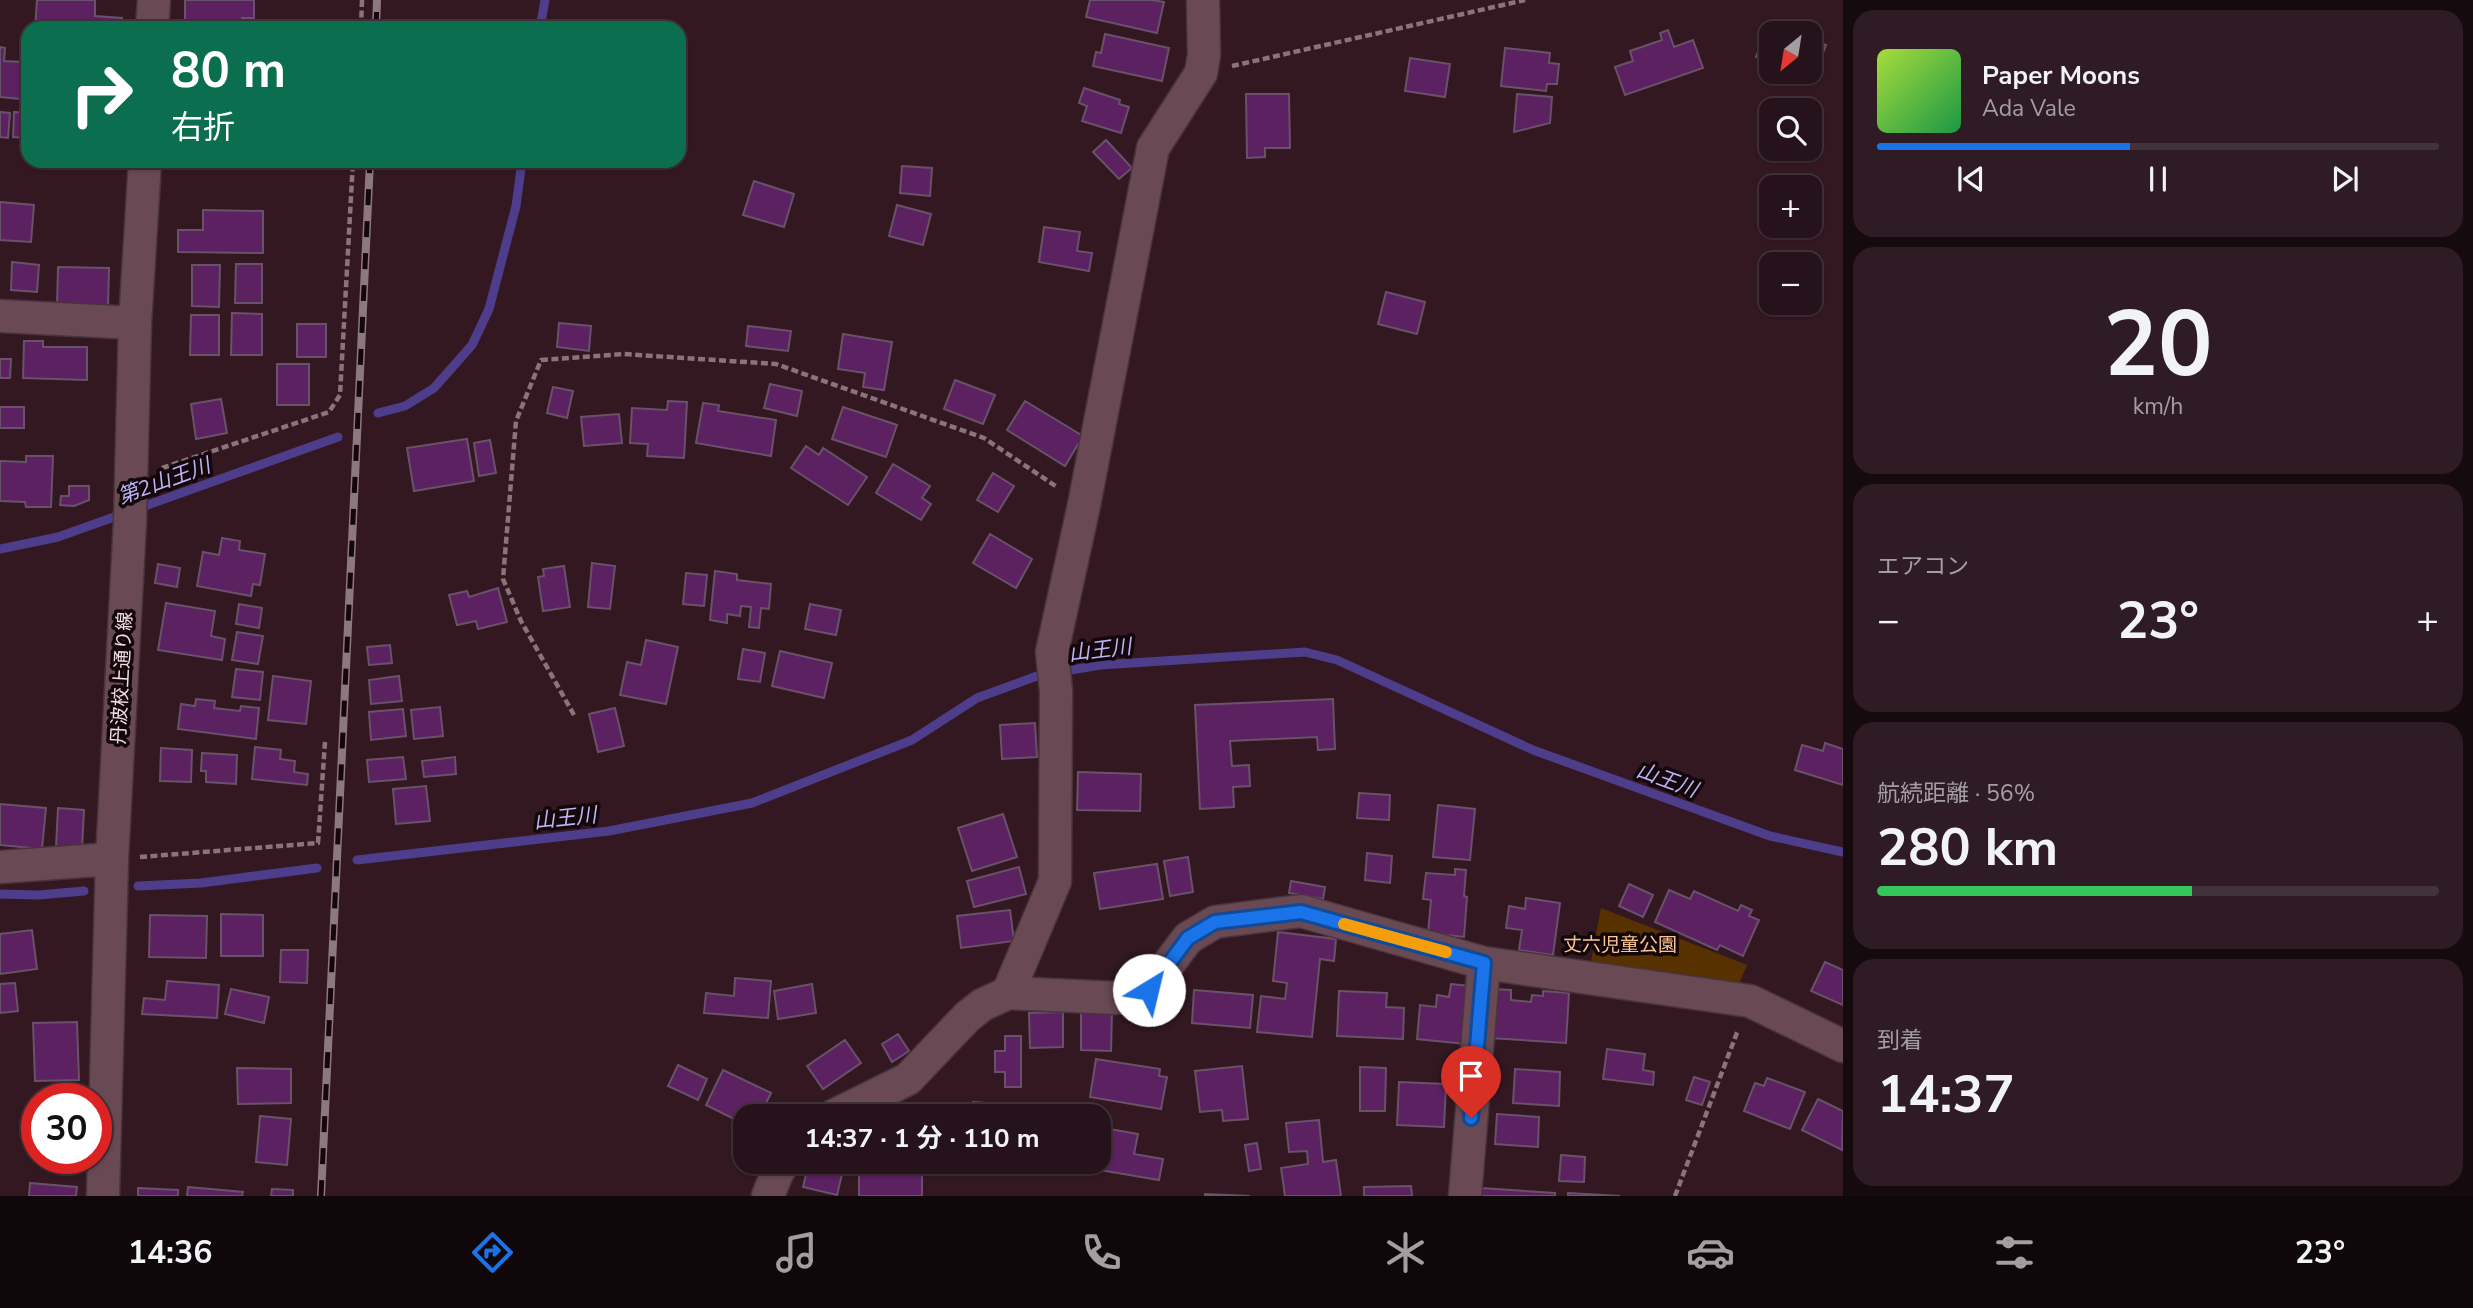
<!DOCTYPE html>
<html lang="ja">
<head>
<meta charset="utf-8">
<style>
  body { margin:0; font-family:"Nunito Sans","Noto Sans JP",sans-serif; background:#2e1b23; color:#f1f3f6; height:100vh; display:flex; flex-direction:column; font-size:26px; white-space:nowrap }
  * { box-sizing:border-box; margin:0 }
  p { font-size:23px; color:#a49ea2 }
  .icon { flex:none; width:38px; height:38px; fill:none; stroke:currentColor; stroke-width:2; stroke-linecap:round; stroke-linejoin:round }
  .map { position:relative; flex:1; overflow:hidden }
  .drawer { display:flex; flex-direction:column; gap:10px; padding:10px; background:#150a0e; width:630px }
  .drawer>* { flex:none }
  .guide { position:absolute; left:21px; top:21px; width:665px; height:147px; border-radius:21px; box-shadow:0 2px 5px #0004,0 0 0 2px #423239; background:#0b6e4f; color:#fff; overflow:hidden }
  .needle { width:46px; rotate:210deg }
  .fabs { position:absolute; left:1759px; top:21px; display:grid; gap:14px }
  .fabs a { display:grid; place-items:center; width:63px; height:63px; border-radius:14px; background:#26121a; box-shadow:0 2px 5px #0004,0 0 0 2px #423239; font-size:35px }
  .speed { position:absolute; left:21px; top:1083px; display:flex; gap:14px; font-size:35px; font-weight:700; text-align:center }
  .speed>* { display:grid; place-content:center; width:91px; height:91px; border-radius:50%; background:#26121a; box-shadow:0 2px 5px #0004,0 0 0 2px #423239; line-height:1 }
  .speed .limit { border:10px solid #d22; background:#fff; color:#111 }
  .pin { position:absolute; display:grid; place-items:center; width:60px; height:60px; color:#fff; margin:-72px -30px; border-radius:50% 50% 50% 0; rotate:-45deg; box-shadow:0 0 7px #0007 }
  .pin .icon { rotate:45deg }
  .me { position:absolute; width:77px; margin:-38px; rotate:36deg; stroke-linejoin:round; filter:drop-shadow(0 0 5px #0008) }
  .turn { display:flex; align-items:center; gap:24px; height:147px; padding:0 35px; font-size:32px }
  .turn .icon { width:91px; height:91px; stroke-width:2.5 }
  .turn b { display:block; font-size:49px; line-height:60px }
  .big { font-size:52px; font-weight:700; line-height:1.1 }
  .drawer .widget { flex:1; display:flex; flex-direction:column; justify-content:center; gap:10px; min-width:0; padding:0 24px; border-radius:21px; background:#2e1b23 }
  .drawer .dial { align-items:center; gap:0 }
  .dial b { font-size:91px; line-height:1 }
  .song { display:flex; align-items:center; gap:21px }
  .cover { width:84px; height:84px; border-radius:10px; background:linear-gradient(135deg,hsl(80 70% 55%),hsl(140 70% 35%)) }
  .played { height:7px; border-radius:4px; background:linear-gradient(90deg,#1a73e8 45%,#423239 45%) }
  .keys { display:flex; justify-content:space-around; direction:ltr }
  .heat { display:flex; justify-content:space-between; align-items:center; font-size:38px; direction:ltr }
  .charge { height:10px; border-radius:5px; background:linear-gradient(90deg,#34c759 56%,#423239 0) }
  .trip { position:absolute; left:733px; top:1104px; width:378px; height:70px; border-radius:21px; background:#26121a; box-shadow:0 2px 5px #0004,0 0 0 2px #423239; font-weight:700; line-height:70px; text-align:center }
  .dock { display:flex; height:112px; justify-content:space-around; align-items:center; background:#0f070a; color:#a49ea2 }
  .dock .icon { width:49px; height:49px }
  .dock .active { color:#1a73e8 }
  .dock b { font-size:32px; color:#f1f3f6 }
  main { display:flex; flex:1; min-height:0 }
  .map>svg:first-child { display:block }
  .green { fill:#583100 }
  .lines { fill:none; stroke-linecap:round; stroke-linejoin:round }
  .stream { stroke:#4e3d8a; stroke-width:9 }
  .building { fill:#5b2161; stroke:#685269; stroke-width:2 }
  .minor-casing { stroke:#49343b; stroke-width:35 }
  .path { stroke:#8a737b; stroke-width:4.5; stroke-dasharray:7 3.5; stroke-linecap:butt }
  .minor { stroke:#694953; stroke-width:32 }
  .rail-casing { stroke:#8f7780; stroke-width:8 }
  .rail { stroke:#13070b; stroke-width:5; stroke-dasharray:16; stroke-linecap:butt }
  .route-casing { stroke:#114b97; stroke-width:18 }
  .route { stroke:#1a73e8; stroke-width:12 }
  .slow { stroke:#f59e0b; stroke-width:12 }
  .labels { text-anchor:middle; stroke-width:7; stroke-linejoin:round; paint-order:stroke }
  .street-label { font-size:19px; fill:#f4e0e6; stroke:#13070b }
  .park-label { font-size:19px; fill:#fcc692; stroke:#13070b }
  .water-label { font-size:21px; font-style:italic; fill:#bdb5f6; stroke:#13070b }
</style>
</head>
<body>
<main>
<div class="map">
<svg width="1843" height="1196" viewBox="0 0 1843 1196">
  <rect width="100%" height="100%" fill="#331822"/>
  <!-- green -->
  <path class="green" d="M1601,908L1747,965L1738,986L1590,967Z"/>
  <g class="lines">
    <!-- stream -->
    <path class="stream" d="M540,28L545,0
      M378,413L405,406L434,388L472,345L489,309L516,206L522,161
      M0,549L58,537L338,437
      M357,860L609,831L752,803L912,740L977,698L1037,676L1100,665L1305,652L1337,660L1533,750L1770,836L1843,852
      M138,886L201,883L317,868
      M0,894L39,895L84,891"/>
  </g>
  <!-- building -->
  <path class="building" d="M37,0H95V16L122,18V28H35Z
    M185,0H254V18H242V28H185Z
    M1090,0H1152L1164,2L1157,33L1086,17Z
    M1769,23L1789,31L1792,25L1804,30L1803,33H1771V62L1756,57Z
    M1668,30L1674,47L1693,40L1703,68L1625,95L1615,67L1633,61L1630,51L1662,40L1660,33Z
    M1105,34L1169,48L1162,81L1093,66L1096,52L1101,53Z
    M1810,39L1826,45L1813,79L1795,72H1810Z
    M0,47L5,48L4,61L23,62L20,99L0,97Z
    M1505,48L1550,53L1549,63L1559,64L1557,84H1547L1546,91L1501,86Z
    M1410,58L1450,64L1445,97L1405,91Z
    M1084,88L1120,100L1119,104L1129,107L1121,133L1082,121L1087,106L1079,103Z
    M1246,94H1289L1290,148H1265V157L1247,158Z
    M1517,94L1552,97L1550,123L1514,132Z
    M0,112L10,113L8,138L0,137Z
    M14,112L28,113V138L13,137Z
    M1106,140L1132,168L1119,179L1093,152Z
    M560,161H593L592,167Z
    M902,166L932,168L930,196L900,193Z
    M754,181L794,194L784,227L743,215Z
    M0,202L34,205L31,242L0,240Z
    M897,205L931,214L923,245L889,236Z
    M203,210L263,211V253L178,252V230H203Z
    M1044,227L1080,232L1077,251L1092,253L1089,271L1039,262Z
    M12,262L39,265L37,292L11,290Z
    M236,264H262V303H235Z
    M192,265H220L219,307L192,306Z
    M58,267L109,268L108,306L57,305Z
    M1386,292L1425,302L1417,334L1378,324Z
    M232,313L262,314V355H231Z
    M191,315H219V355H190Z
    M559,323L591,326L589,351L557,347Z
    M297,324H326V357H297Z
    M748,326L791,331L788,351L746,346Z
    M843,334L892,342L884,390L863,387L865,373L838,369Z
    M24,341H43V347H87V380L23,378Z
    M0,359H11L10,378H0Z
    M277,364H309V405H277Z
    M955,380L995,395L983,424L944,409Z
    M770,384L802,391L797,416L764,408Z
    M553,387L573,391L567,418L547,413Z
    M221,399L227,433L196,439L191,404Z
    M668,401L687,402L684,458L647,456L648,444L630,443L632,408L667,410Z
    M1025,401L1083,436L1065,466L1007,430Z
    M703,403L719,405L718,411L776,420L771,456L696,443Z
    M0,407H24V428H0Z
    M843,407L897,425L886,457L832,439Z
    M619,414L622,443L584,446L581,417Z
    M467,439L474,481L414,491L407,448Z
    M490,440L496,473L479,476L474,443Z
    M806,446L819,455L823,448L867,477L848,505L791,468Z
    M26,456H53L51,507H26L25,502L0,501V461L26,462Z
    M893,464L930,486L922,498L931,504L921,520L876,493Z
    M993,473L1014,486L998,512L977,500Z
    M69,486H89V500L74,506L60,505L61,496H69Z
    M990,534L1032,559L1016,588L973,563Z
    M222,538L240,541L239,550L265,554L260,585L253,584L251,596L197,586L203,552L219,555Z
    M592,563L615,566L610,609L588,607Z
    M158,564L180,568L177,587L155,583Z
    M564,566L570,607L543,611L538,577L544,576L543,569Z
    M715,571L737,574V580L771,584L769,609L761,608L759,628L749,627L751,607L741,606L740,616L727,614V623L710,620Z
    M686,573L707,575L704,606L683,604Z
    M498,588L507,622L478,629L476,621L457,625L449,595L467,591L469,597Z
    M166,603L215,611L211,636L225,639L222,660L158,650Z
    M239,604L262,608L259,628L236,624Z
    M810,604L841,610L836,635L805,629Z
    M237,632L263,636L258,664L232,660Z
    M646,640L678,647L666,704L620,695L627,662L641,665Z
    M390,645L392,663L369,665L367,647Z
    M743,649L765,653L760,682L738,679Z
    M780,651L832,663L824,698L772,686Z
    M236,669L263,672L260,700L232,697Z
    M273,676L311,681L306,724L268,720Z
    M399,676L402,701L371,704L369,680Z
    M196,699L215,701L214,708L240,711L241,706L259,708L256,739L178,729L181,704L195,706Z
    M1333,699L1335,749L1318,750L1317,737L1230,741L1232,766L1249,765L1250,786L1233,787L1234,807L1200,809L1195,705Z
    M440,707L443,736L414,739L411,710Z
    M615,708L624,746L598,752L589,714Z
    M403,709L406,736L371,740L369,712Z
    M1035,723L1037,757L1002,759L1000,725Z
    M1825,743L1843,749V785L1795,770L1802,745L1823,751Z
    M255,747L281,750L280,759L295,761L294,772L308,774L307,785L252,779Z
    M161,748L192,750L191,782L160,781Z
    M202,753L237,755L236,784L206,782V771H201Z
    M403,757L406,779L369,782L367,760Z
    M455,757L456,774L424,777L422,761Z
    M1078,772L1141,774L1140,811L1077,810Z
    M426,786L430,821L396,824L393,789Z
    M1359,793L1390,795L1389,820L1357,818Z
    M0,804L46,808L42,849L0,845Z
    M1438,805L1475,809L1470,860L1433,857Z
    M58,808L84,810L82,849L56,847Z
    M1003,814L1017,857L972,871L958,828Z
    M1367,853L1392,856L1390,883L1365,880Z
    M1188,857L1193,892L1170,896L1164,861Z
    M1157,864L1163,899L1100,909L1094,873Z
    M1019,867L1026,894L974,907L967,881Z
    M1455,869L1466,870L1464,896L1467,897L1464,937L1428,933L1431,900L1423,899L1426,873L1455,875Z
    M1291,881L1325,887L1323,899L1289,893Z
    M1629,884L1653,895L1643,917L1619,906Z
    M1669,890L1690,899L1694,891L1738,911L1741,905L1752,910L1749,916L1759,920L1743,956L1720,945L1717,950L1655,922Z
    M1526,898L1560,903L1553,955L1519,950L1522,930L1506,928L1509,906L1525,909Z
    M1010,910L1014,941L961,948L957,916Z
    M221,914L263,915V956H221Z
    M150,915L207,916L206,958L149,957Z
    M32,930L37,969L0,974V934Z
    M1278,932L1336,939L1334,961L1320,959L1312,1037L1257,1032L1261,996L1285,999L1287,983L1273,981Z
    M281,950H308L307,983L280,982Z
    M1825,962L1843,970V1005L1811,991Z
    M735,978L771,981L768,1018L704,1013L706,993L734,996Z
    M167,981L219,985L217,1018L142,1014L144,998L165,1000Z
    M15,983L18,1011L0,1013V984Z
    M812,984L816,1013L778,1019L774,991Z
    M1451,984L1470,986L1465,1044L1417,1039L1420,1005L1436,1007L1437,995L1449,997Z
    M231,989L269,997L264,1023L225,1014Z
    M1493,989L1511,990V1000L1531,1002L1532,995L1543,996V991L1569,993L1566,1043L1490,1038Z
    M1194,990L1253,995L1250,1028L1192,1023Z
    M1339,991L1387,993L1386,1007L1404,1008L1403,1039L1337,1036Z
    M1081,1011L1112,1012L1111,1051L1081,1050Z
    M1063,1012V1047L1030,1048L1029,1013Z
    M77,1022L79,1080L35,1081L33,1023Z
    M898,1034L909,1051L892,1062L882,1044Z
    M1005,1036H1021V1087H1005V1072H995V1051H1005Z
    M845,1040L861,1063L823,1089L807,1066Z
    M1607,1049L1645,1054L1643,1070L1654,1072L1653,1085L1603,1079Z
    M1096,1059L1160,1069L1159,1076L1167,1077L1161,1109L1090,1097Z
    M678,1065L707,1079L698,1100L668,1086Z
    M1242,1066L1248,1119L1223,1121L1222,1110L1200,1112L1195,1071Z
    M1360,1067L1386,1068L1385,1111H1360Z
    M237,1068L291,1069V1103L238,1104Z
    M1515,1069L1560,1072L1559,1106L1513,1103Z
    M723,1070L771,1093L760,1116H746V1125L706,1105Z
    M1694,1077L1710,1082L1702,1105L1686,1100Z
    M1767,1078L1805,1092L1790,1129L1744,1111L1755,1083L1764,1086Z
    M1399,1082L1446,1084L1444,1127L1397,1125Z
    M1818,1099L1843,1111L1842,1150L1802,1130Z
    M973,1102L1014,1105L1013,1116H972Z
    M1497,1114L1539,1117L1538,1147L1495,1144Z
    M260,1116L291,1119L287,1165L256,1162Z
    M1319,1120L1323,1162L1336,1160L1341,1196H1285L1281,1168L1308,1164L1307,1151L1289,1152L1286,1123Z
    M1099,1127L1138,1134L1134,1154L1163,1159L1159,1180L1070,1165V1162H1099Z
    M1257,1143L1261,1169L1249,1171L1245,1145Z
    M1561,1155L1585,1157L1584,1182L1559,1181Z
    M809,1162H845L837,1195L803,1187Z
    M859,1162H922V1196H859Z
    M30,1183L77,1187L76,1196H29Z
    M1411,1186L1412,1196H1364V1187Z
    M188,1187L243,1192L242,1196H187Z
    M138,1188L178,1190V1196H138Z
    M1481,1188L1555,1193V1196H1480Z
    M272,1189L293,1190V1196H271Z
    M1568,1193L1620,1196H1568Z
    M1205,1194L1250,1196H1205Z"/>
  <g class="lines">
    <defs>
      <path id="minor" d="M152,28L154,0
        M0,316L135,323
        M0,867L112,859
        M1008,993L1055,881L1056,691L1052,652L1084,505L1153,148L1201,73L1204,55L1203,0
        M833,1116L908,1079L967,1017L982,1005L1008,993L1116,998L1149,990L1188,938L1215,922L1301,911L1484,963L1750,1001L1843,1046
        M103,1196L112,859L130,521L135,323L145,161
        M768,1196L777,1173L784,1162
        M1465,1196L1484,963"/>
    </defs>
    <!-- minor casing -->
    <use href="#minor" class="minor-casing"/>
    <!-- path -->
    <path class="path" d="M361,28L362,0
      M1232,66L1525,0
      M162,468L329,412L340,395L353,161
      M574,715L521,621L503,579L516,421L541,360L623,354L776,364L984,438L1057,487
      M140,857L318,843L325,742
      M1675,1196L1738,1030"/>
    <!-- minor -->
    <use href="#minor" class="minor"/>
    <defs>
      <path id="rail" d="M376,28L377,0
        M321,1196L370,161"/>
    </defs>
    <!-- rail casing -->
    <use href="#rail" class="rail-casing"/>
    <!-- rail -->
    <use href="#rail" class="rail"/>
  </g>
  <g class="lines">
    <defs>
      <path id="route" d="M1149,990L1188,938L1215,922L1301,912L1484,963L1471,1118"/>
    </defs>
    <!-- route casing -->
    <use href="#route" class="route-casing"/>
    <!-- route -->
    <use href="#route" class="route"/>
    <!-- slow -->
    <path class="slow" d="M1344,924L1446,952"/>
  </g>
  <g class="labels">
    <!-- street labels -->
    <g class="street-label">
      <text transform="translate(121 678) rotate(-87)" y="7">丹波校上通り線</text>
    </g>
    <!-- park labels -->
    <g class="park-label">
      <text x="1620" y="951">丈六児童公園</text>
    </g>
    <!-- water labels -->
    <g class="water-label">
      <text transform="translate(164 481) rotate(-20)" y="7">第2山王川</text>
      <text transform="translate(1100 650) rotate(-7)" y="7">山王川</text>
      <text transform="translate(1667 780) rotate(20)" y="7">山王川</text>
      <text transform="translate(565 818) rotate(-6)" y="7">山王川</text>
    </g>
  </g>
</svg>
<div class="fabs">
<a><svg class="needle" viewBox="-14 -14 28 28"><path d="M0-13l5 13h-10z" fill="#e53935"/><path d="M0 13l5-13h-10z" fill="#a49ea2"/></svg></a>
<a><svg class="icon" aria-label="search" viewBox="0 0 24 24"><circle cx="10" cy="10" r="6"/><path d="M15 15l6 6"/></svg></a>
<a>+</a>
<a>−</a>
</div>
<div class="speed"><div class="limit">30</div></div>
<div class="pin" style="left:1471px;top:1118px;background:#d93025"><svg class="icon" aria-label="arrive" viewBox="0 0 24 24"><path d="M6 21V4h12l-3 4 3 4H6"/></svg></div>
<svg class="me" style="left:1149px;top:990px" viewBox="-20 -20 40 40"><circle r="19" fill="#fff"/><path d="M0-13L10 11 0 6-10 11z" fill="#1a73e8"/></svg>
<div class="trip">14:37 · 1 分 · 110 m</div>
<div class="guide">
<div class="turn"><svg class="icon" aria-label="right" viewBox="0 0 24 24"><path d="M7 20v-9h11M14 6l5 5-5 5"/></svg><div><b>80 m</b>右折</div></div>
</div>
</div>
<section class="drawer">
<div class="widget">
<div class="song"><i class="cover"></i><div><b>Paper Moons</b><p>Ada Vale</p></div></div>
<div class="played"></div>
<div class="keys"><svg class="icon" aria-label="previous" viewBox="0 0 24 24"><path d="M18 5L8 12l10 7zM5 5v14"/></svg><svg class="icon" aria-label="pause" viewBox="0 0 24 24"><path d="M8 5v14M16 5v14"/></svg><svg class="icon" aria-label="next" viewBox="0 0 24 24"><path d="M6 5l10 7-10 7zM19 5v14"/></svg></div>
</div>
<div class="widget dial"><b>20</b><p>km/h</p></div>
<div class="widget"><p>エアコン</p>
<div class="heat"><a>−</a><b class="big">23°</b><a>+</a></div>
</div>
<div class="widget"><p>航続距離 · 56%</p><b class="big">280 km</b><div class="charge"></div></div>
<div class="widget"><p>到着</p><b class="big">14:37</b></div>
</section>
</main>
<nav class="dock">
<b>14:36</b>
<svg class="icon active" aria-label="directions" viewBox="0 0 24 24"><path d="M12 3l9 9-9 9-9-9zM9 14v-3h6M13 9l2 2-2 2"/></svg>
<svg class="icon" aria-label="music" viewBox="0 0 24 24"><path d="M9 18V5l10-2v13"/><circle cx="6" cy="18" r="3"/><circle cx="16" cy="16" r="3"/></svg>
<svg class="icon" aria-label="phone" viewBox="0 0 24 24"><path d="M5 4h4l2 5-3 2q2 4 5 5l2-3 5 2v4C11 20 4 13 5 4z"/></svg>
<svg class="icon" aria-label="climate" viewBox="0 0 24 24"><path d="M12 3v18M4 7l16 10M4 17L20 7"/></svg>
<svg class="icon" aria-label="car" viewBox="0 0 24 24"><path d="M5 17H2v-5l4-1 3-4h7l3 4 3 1v5h-3M9 17h6M6 11h13"/><circle cx="7" cy="17" r="2"/><circle cx="17" cy="17" r="2"/></svg>
<svg class="icon" aria-label="filters" viewBox="0 0 24 24"><path d="M4 7h16M4 17h16"/><circle cx="9" cy="7" r="2"/><circle cx="15" cy="17" r="2"/></svg>
<b>23°</b>
</nav>
</body>
</html>
